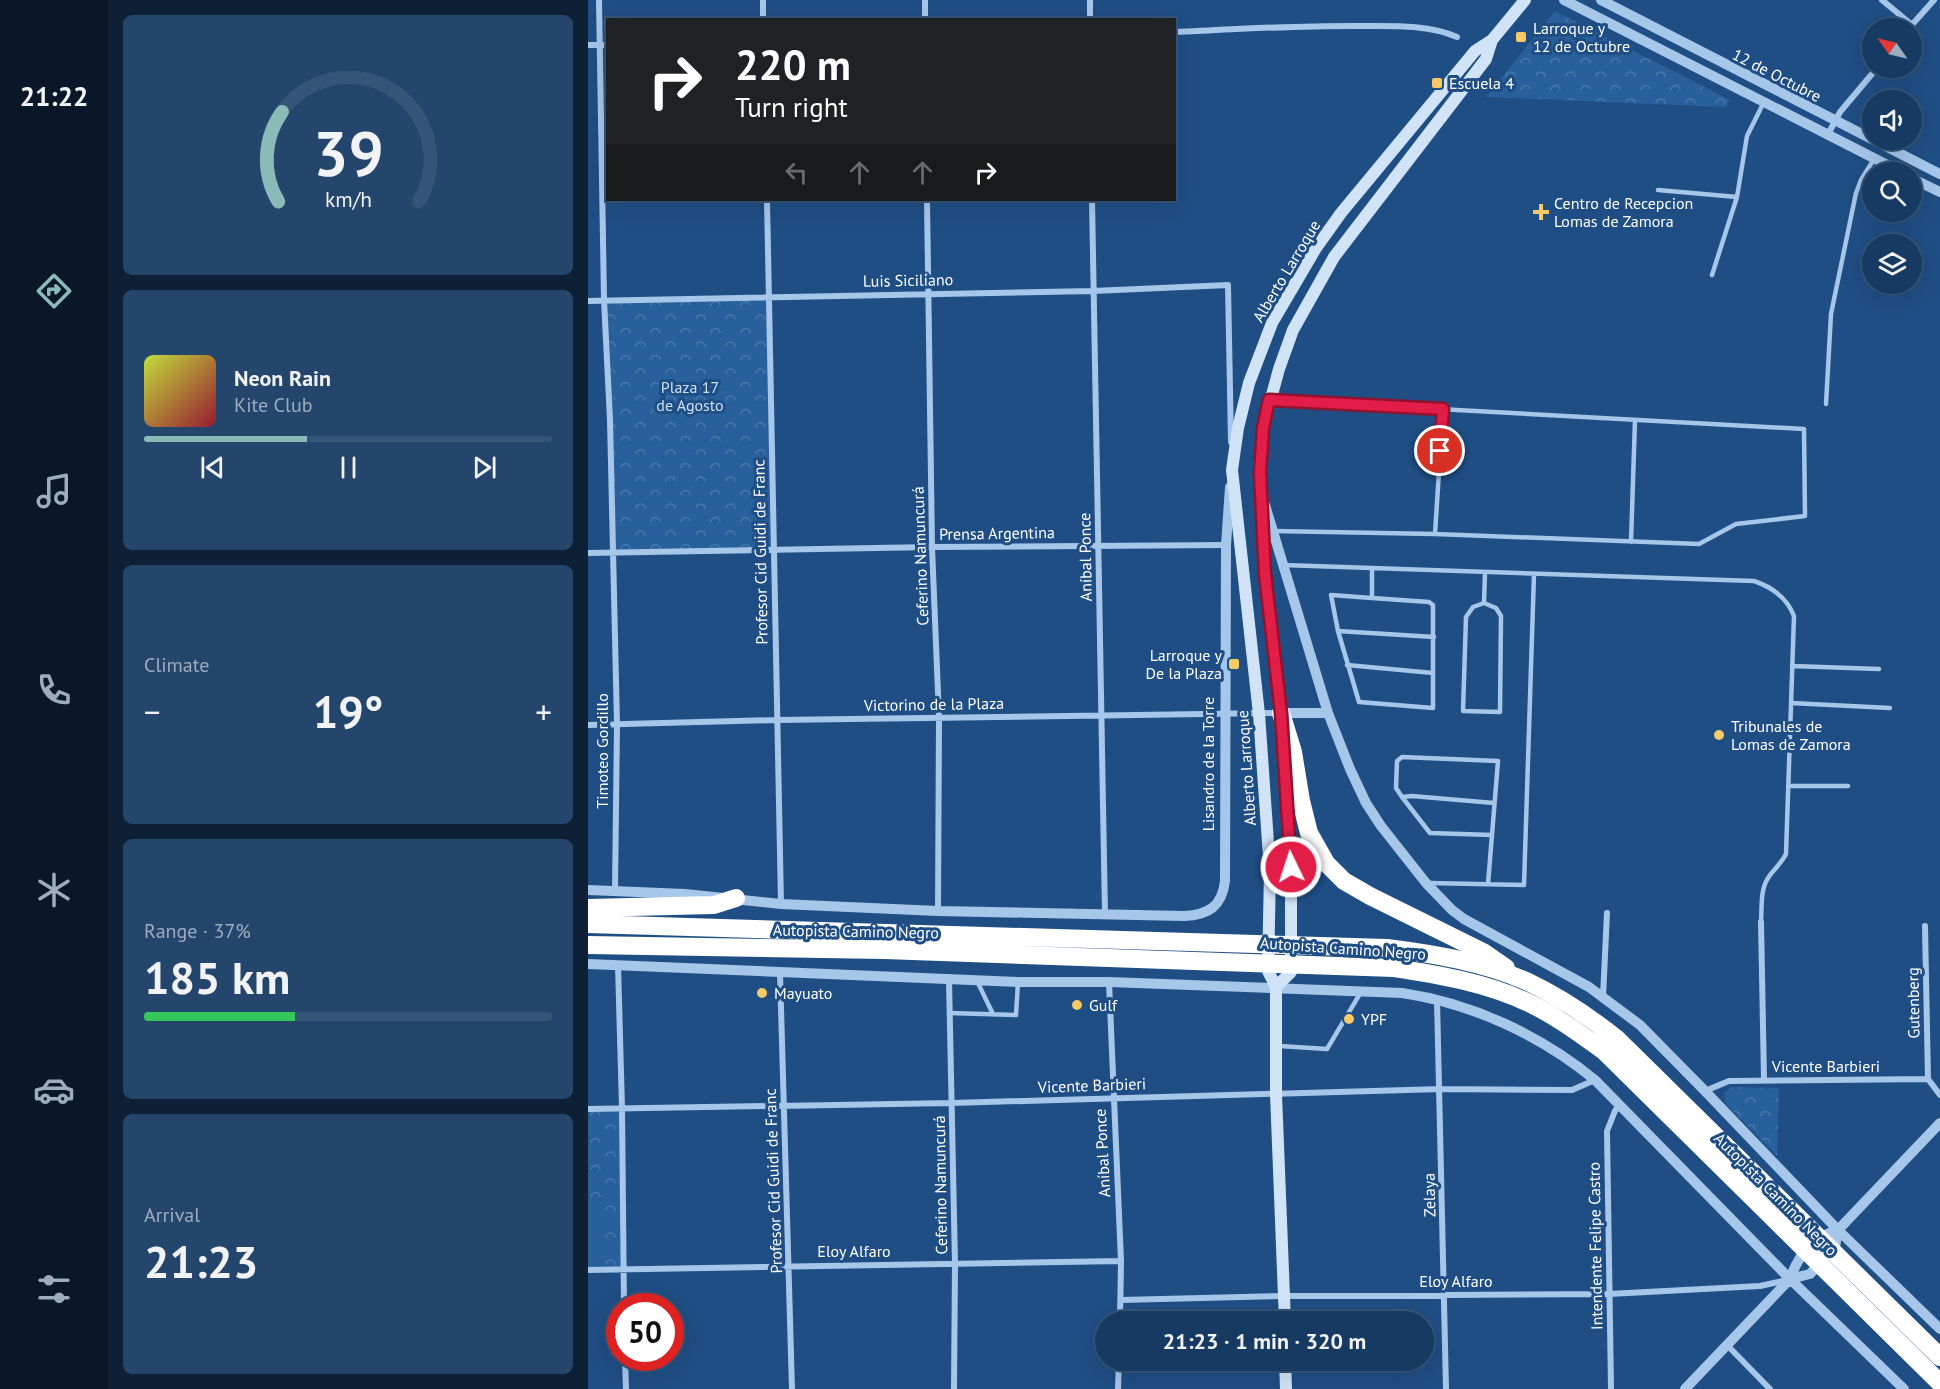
<!DOCTYPE html>
<html lang="en">
<head>
<meta charset="utf-8">
<style>
  body { margin:0; font-family:"PT Sans",sans-serif; background:#24456c; color:#f1f3f6; height:100vh; display:flex; flex-direction:column; font-size:22px; white-space:nowrap }
  * { box-sizing:border-box; margin:0 }
  p { font-size:20px; color:#9eadbe }
  .icon { flex:none; width:33px; height:33px; fill:none; stroke:currentColor; stroke-width:2; stroke-linecap:round; stroke-linejoin:round }
  .map { position:relative; flex:1; overflow:hidden }
  .sheet { display:flex; flex-direction:column; gap:15px; padding:15px; background:#0d2036; width:480px }
  .sheet>* { flex:none }
  .hud { position:absolute; left:18px; top:18px; width:570px; height:183px; border-radius:0px; box-shadow:0 6px 24px #0002,0 0 0 2px #365478; background:#202124; color:#fff; overflow:hidden }
  .needle { width:39px; rotate:304deg }
  .buttons { position:absolute; left:1274px; top:18px; display:grid; gap:12px }
  .buttons a { display:grid; place-items:center; width:60px; height:60px; border-radius:50%; background:#173a63; box-shadow:0 6px 24px #0002,0 0 0 2px #365478; font-size:30px }
  .speed { position:absolute; left:18px; top:1293px; display:flex; gap:12px; font-size:30px; font-weight:700; text-align:center }
  .speed>* { display:grid; place-content:center; width:78px; height:78px; border-radius:50%; background:#173a63; box-shadow:0 6px 24px #0002,0 0 0 2px #365478; line-height:1 }
  .speed .limit { border:9px solid #d22; background:#fff; color:#111 }
  .pin { position:absolute; display:grid; place-items:center; width:51px; height:51px; color:#fff; margin:-26px; border:3px solid #fff; border-radius:50%; box-shadow:0 2px 6px #0007 }
  .me { position:absolute; width:66px; margin:-33px; rotate:356deg; stroke-linejoin:round; filter:drop-shadow(0 0 4px #0008) }
  .turn { display:flex; align-items:center; gap:21px; height:126px; padding:0 30px; font-size:27px }
  .turn .icon { width:78px; height:78px; stroke-width:2.5 }
  .turn b { display:block; font-size:42px; line-height:51px }
  .lanes { display:flex; align-items:center; height:57px; padding:0 30px; background:#0003; justify-content:center; gap:30px; direction:ltr }
  .lanes .off { opacity:.35 }
  .big { font-size:45px; font-weight:600; line-height:1.1 }
  .sheet .tile { flex:1; display:flex; flex-direction:column; justify-content:center; gap:9px; min-width:0; padding:0 21px; border-radius:9px; background:#24456c }
  .sheet .dial { align-items:center; gap:0 }
  .dial svg { height:156px; overflow:visible; fill:none; stroke:#365478; stroke-width:7; stroke-linecap:round; text-anchor:middle }
  .dial text { fill:#f1f3f6; stroke:none }
  .song { display:flex; align-items:center; gap:18px }
  .cover { width:72px; height:72px; border-radius:9px; background:linear-gradient(135deg,hsl(70 70% 55%),hsl(350 70% 35%)) }
  .played { height:6px; border-radius:3px; background:linear-gradient(90deg,#8bbbb9 40%,#365478 40%) }
  .keys { display:flex; justify-content:space-around; direction:ltr }
  .heat { display:flex; justify-content:space-between; align-items:center; font-size:33px; direction:ltr }
  .charge { height:9px; border-radius:4px; background:linear-gradient(90deg,#34c759 37%,#365478 0) }
  .trip { position:absolute; left:507px; top:1311px; width:339px; height:60px; border-radius:30px; background:#173a63; box-shadow:0 6px 24px #0002,0 0 0 2px #365478; font-weight:600; line-height:60px; text-align:center }
  main { display:flex; flex:1; min-height:0 }
  .tabs { display:flex; flex-direction:column; width:108px; justify-content:space-around; align-items:center; background:#091728; color:#9eadbe }
  .tabs .icon { width:42px; height:42px }
  .tabs .current { color:#8bbbb9 }
  .tabs b { font-size:27px; color:#f1f3f6 }
  .map>svg:first-child { display:block }
  .park { fill:url(#park-crowns) }
  .pitch { fill:#28609c }
  .lines { fill:none; stroke-linecap:round; stroke-linejoin:round }
  .service { stroke:#a6c6ea; stroke-width:4.5 }
  .minor { stroke:#a6c6ea; stroke-width:6 }
  .tertiary { stroke:#a6c6ea; stroke-width:10 }
  .secondary { stroke:#d1e3f7; stroke-width:12 }
  .motorway { stroke:#fff; stroke-width:18 }
  .route-casing { stroke:#92132f; stroke-width:15 }
  .route { stroke:#e11d48; stroke-width:10 }
  .poi-dot { fill:#f8ca66; stroke:#1f4e84; stroke-width:2 }
  .labels { text-anchor:middle; stroke-width:6; stroke-linejoin:round; paint-order:stroke }
  .poi-label { font-size:16px; fill:#fff; stroke:#1f4e84; text-anchor:start }
  .street-label { font-size:16px; fill:#fff; stroke:#1f4e84 }
  .park-label { font-size:16px; fill:#cbe0f7; stroke:#1f4e84 }
</style>
</head>
<body>
<main>
<nav class="tabs">
<b>21:22</b>
<svg class="icon current" aria-label="directions" viewBox="0 0 24 24"><path d="M12 3l9 9-9 9-9-9zM9 14v-3h6M13 9l2 2-2 2"/></svg>
<svg class="icon" aria-label="music" viewBox="0 0 24 24"><path d="M9 18V5l10-2v13"/><circle cx="6" cy="18" r="3"/><circle cx="16" cy="16" r="3"/></svg>
<svg class="icon" aria-label="phone" viewBox="0 0 24 24"><path d="M5 4h4l2 5-3 2q2 4 5 5l2-3 5 2v4C11 20 4 13 5 4z"/></svg>
<svg class="icon" aria-label="climate" viewBox="0 0 24 24"><path d="M12 3v18M4 7l16 10M4 17L20 7"/></svg>
<svg class="icon" aria-label="car" viewBox="0 0 24 24"><path d="M5 17H2v-5l4-1 3-4h7l3 4 3 1v5h-3M9 17h6M6 11h13"/><circle cx="7" cy="17" r="2"/><circle cx="17" cy="17" r="2"/></svg>
<svg class="icon" aria-label="filters" viewBox="0 0 24 24"><path d="M4 7h16M4 17h16"/><circle cx="9" cy="7" r="2"/><circle cx="15" cy="17" r="2"/></svg>
</nav>
<section class="sheet">
<div class="tile dial"><svg viewBox="0 0 100 80">
<path d="M14 69A42 42 0 1 1 86 69"/>
<path d="M14 69A42 42 0 0 1 16 23" stroke="#8bbbb9"/>
<text x="50" y="56" font-size="32" font-weight="700">39</text>
<text x="50" y="72" font-size="11">km/h</text>
</svg></div>
<div class="tile">
<div class="song"><i class="cover"></i><div><b>Neon Rain</b><p>Kite Club</p></div></div>
<div class="played"></div>
<div class="keys"><svg class="icon" aria-label="previous" viewBox="0 0 24 24"><path d="M18 5L8 12l10 7zM5 5v14"/></svg><svg class="icon" aria-label="pause" viewBox="0 0 24 24"><path d="M8 5v14M16 5v14"/></svg><svg class="icon" aria-label="next" viewBox="0 0 24 24"><path d="M6 5l10 7-10 7zM19 5v14"/></svg></div>
</div>
<div class="tile"><p>Climate</p>
<div class="heat"><a>−</a><b class="big">19°</b><a>+</a></div>
</div>
<div class="tile"><p>Range · 37%</p><b class="big">185 km</b><div class="charge"></div></div>
<div class="tile"><p>Arrival</p><b class="big">21:23</b></div>
</section>
<div class="map">
<svg width="1352" height="1389" viewBox="0 0 1352 1389">
  <defs>
    <pattern id="park-crowns" width="20" height="18" patternUnits="userSpaceOnUse" patternTransform="scale(1.5)"><rect width="20" height="18" fill="#28609c"/><path d="M2 6a3 3 0 1 1 6 0M12 15a3 3 0 1 1 6 0" fill="none" stroke="#4878ab"/></pattern>
  </defs>
  <rect width="100%" height="100%" fill="#1f4e84"/>
  <!-- park -->
  <path class="park" d="M967,11L1142,100L1137,107L898,97Z
    M181,297L186,549L25,552L16,300Z
    M1144,1087L1191,1088L1189,1156L1138,1104L1136,1093Z
    M34,1108L35,1268L0,1270V1109Z"/>
  <!-- pitch -->
  <path class="pitch" d="M0,1203H15L16,1252H0Z"/>
  <g class="lines">
    <!-- service -->
    <path class="service" d="M1070,190L1149,197
      M1124,275L1149,197L1159,136L1175,104
      M684,400L1216,429L1217,516L1148,524L1111,544L847,534L685,531
      M1238,404L1243,314L1268,193L1273,180L1286,159
      M847,534L855,409
      M1043,542L1047,420
      M695,565L1166,581C1184,587 1199,598 1206,616L1198,854C1193,864 1185,870 1180,878C1172,890 1174,909 1173,922
      M784,568V598L743,595L750,631L771,702L845,708V605L841,602L784,598
      M896,603L908,608L913,616L912,712L875,711L878,617L885,607L896,603L897,572
      M750,631L846,637
      M759,665L845,673
      M1204,666L1291,669
      M1203,703L1302,708
      M1200,786H1260
      M814,797L842,833L904,835
      M841,883L936,885L946,574
      M900,884L910,761L814,757L809,761L808,788L814,797L824,796L906,803
      M389,981L405,1014
      M361,1013L428,1015L430,982
      M691,1046L739,1049L773,992"/>
    <!-- minor -->
    <path class="minor" d="M11,0L16,300L22,420L29,724L27,891
      M175,0V20
      M337,0V20
      M502,0V20
      M1294,0L1324,25
      M1322,27L1346,0
      M586,32C651,29 715,25 779,26C809,26 841,25 869,37
      M0,45H20
      M1239,136L1252,112L1289,68
      M179,200L193,904
      M339,200L344,547L351,717L350,911
      M504,200L517,914
      M0,301L505,291L640,285L643,442
      M0,553L344,547L638,545
      M0,725L189,720L692,713
      M1173,922L1176,1079
      M1337,926L1340,1079
      M30,965L34,1108L36,1306
      M192,973L204,1389
      M361,980L367,1264L366,1389
      M521,982L533,1261L532,1322
      M1015,997L1019,913
      M849,1000L858,1389
      M1117,1091L1141,1081L1340,1079L1352,1095
      M0,1109L364,1103L853,1089L984,1090L1007,1080
      M0,1270L533,1261
      M533,1300L697,1296L1021,1294L1172,1286L1199,1280
      M1139,1345L1182,1389
      M37,1358L38,1389
      M530,1389L531,1360
      M1023,1389L1019,1131L1027,1111L1031,1105"/>
    <!-- tertiary -->
    <path class="tertiary" d="M976,0L1313,172
      M1013,0L1352,174
      M1323,178L1352,192
      M677,505L740,713L762,769L778,803L793,826L838,883L864,910L876,919L1001,987L1052,1025L1117,1091L1250,1230L1352,1329
      M693,713H740
      M0,890L97,894L193,904L350,911L596,916C621,915 634,906 637,881L638,545L642,487
      M0,964L430,982H521L814,993C883,1003 953,1035 1007,1080L1202,1279L1316,1389
      M1202,1279L1222,1274L1247,1247L1250,1230
      M1097,1389L1202,1279C1211,1254 1224,1237 1250,1230L1352,1123"/>
    <!-- secondary -->
    <path class="secondary" d="M688,987L703,972V867L693,713L677,574L672,473L675,428L691,369L705,330L746,257L898,59L904,40
      M697,1322L688,1094V987L680,971L682,871L671,714L644,470L650,428L661,383L684,323L728,248L753,213L887,51L904,40L937,0
      M697,1360L698,1389"/>
    <!-- motorway -->
    <path class="motorway" d="M693,713L705,752L713,801L721,833L738,863L756,881L782,896L895,952L918,968
      M0,908L126,905L148,898
      M0,924L799,948C846,954 895,962 938,981C970,996 1000,1016 1028,1038L1352,1357
      M0,945L296,950L806,968C853,975 899,983 941,1003C968,1016 992,1034 1016,1051L1352,1383"/>
  </g>
  <g class="lines">
    <defs>
      <path id="route" d="M703,867L693,713L677,574L672,473L675,428L681,400L855,409L852,451"/>
    </defs>
    <!-- route casing -->
    <use href="#route" class="route-casing"/>
    <!-- route -->
    <use href="#route" class="route"/>
  </g>
  <!-- markers -->
  <g class="poi-dot">
    <rect x="927" y="31" width="12" height="12" rx="3"/>
    <rect x="843" y="77" width="12" height="12" rx="3"/>
    <path d="M950 203h6v6h6v6h-6v6h-6v-6h-6v-6h6z"/>
    <rect x="640" y="658" width="12" height="12" rx="3"/>
    <circle cx="1131" cy="735" r="6"/>
    <circle cx="174" cy="993" r="6"/>
    <circle cx="489" cy="1005" r="6"/>
    <circle cx="761" cy="1019" r="6"/>
  </g>
  <g class="labels">
    <!-- poi labels -->
    <g class="poi-label">
      <text x="945" y="34">Larroque y<tspan x="945" dy="18">12 de Octubre</tspan></text>
      <text x="861" y="89">Escuela 4</text>
      <text x="966" y="209">Centro de Recepcion<tspan x="966" dy="18">Lomas de Zamora</tspan></text>
      <text x="634" y="661" text-anchor="end">Larroque y<tspan x="634" dy="18">De la Plaza</tspan></text>
      <text x="1143" y="732">Tribunales de<tspan x="1143" dy="18">Lomas de Zamora</tspan></text>
      <text x="186" y="999">Mayuato</text>
      <text x="501" y="1011">Gulf</text>
      <text x="773" y="1025">YPF</text>
    </g>
    <!-- street labels -->
    <g class="street-label">
      <text transform="translate(1189 75) rotate(27)" y="6">12 de Octubre</text>
      <text transform="translate(698 271) rotate(-59)" y="6">Alberto Larroque</text>
      <text transform="translate(320 280) rotate(-1)" y="6">Luis Siciliano</text>
      <text transform="translate(409 533) rotate(-1)" y="6">Prensa Argentina</text>
      <text transform="translate(172 552) rotate(-91)" y="6">Profesor Cid Guidi de Franc</text>
      <text transform="translate(332 556) rotate(-92)" y="6">Ceferino Namuncurá</text>
      <text transform="translate(497 557) rotate(-91)" y="6">Aníbal Ponce</text>
      <text transform="translate(346 704) rotate(-1)" y="6">Victorino de la Plaza</text>
      <text transform="translate(14 751) rotate(-90)" y="6">Timoteo Gordillo</text>
      <text transform="translate(620 764) rotate(-90)" y="6">Lisandro de la Torre</text>
      <text transform="translate(658 768) rotate(-94)" y="6">Alberto Larroque</text>
      <text transform="translate(268 931) rotate(1)" y="6">Autopista Camino Negro</text>
      <text transform="translate(755 948) rotate(4)" y="6">Autopista Camino Negro</text>
      <text transform="translate(1325 1003) rotate(-91)" y="6">Gutenberg</text>
      <text x="1238" y="1072">Vicente Barbieri</text>
      <text transform="translate(504 1085) rotate(-2)" y="6">Vicente Barbieri</text>
      <text transform="translate(514 1153) rotate(-93)" y="6">Aníbal Ponce</text>
      <text transform="translate(185 1181) rotate(-92)" y="6">Profesor Cid Guidi de Franc</text>
      <text transform="translate(352 1185) rotate(-91)" y="6">Ceferino Namuncurá</text>
      <text transform="translate(1188 1194) rotate(45)" y="6">Autopista Camino Negro</text>
      <text transform="translate(841 1195) rotate(-91)" y="6">Zelaya</text>
      <text transform="translate(1007 1246) rotate(-91)" y="6">Intendente Felipe Castro</text>
      <text x="266" y="1257">Eloy Alfaro</text>
      <text x="868" y="1287">Eloy Alfaro</text>
    </g>
    <!-- park labels -->
    <g class="park-label">
      <text x="102" y="393">Plaza 17<tspan x="102" dy="18">de Agosto</tspan></text>
    </g>
  </g>
</svg>
<div class="buttons">
<a><svg class="needle" viewBox="-14 -14 28 28"><path d="M0-13l5 13h-10z" fill="#e53935"/><path d="M0 13l5-13h-10z" fill="#9eadbe"/></svg></a>
<a><svg class="icon" aria-label="sound" viewBox="0 0 24 24"><path d="M4 9h4l5-4v14l-5-4H4zM17 9q2 3 0 6"/></svg></a>
<a><svg class="icon" aria-label="search" viewBox="0 0 24 24"><circle cx="10" cy="10" r="6"/><path d="M15 15l6 6"/></svg></a>
<a><svg class="icon" aria-label="layers" viewBox="0 0 24 24"><path d="M12 4l9 5-9 5-9-5zM3 14l9 5 9-5"/></svg></a>
</div>
<div class="speed"><div class="limit">50</div></div>
<div class="pin" style="left:852px;top:451px;background:#d93025"><svg class="icon" aria-label="arrive" viewBox="0 0 24 24"><path d="M6 21V4h12l-3 4 3 4H6"/></svg></div>
<svg class="me" style="left:703px;top:867px" viewBox="-20 -20 40 40"><circle r="17" fill="#e11d48" stroke="#fff" stroke-width="3"/><path d="M0-11L8 9 0 5-8 9z" fill="#fff"/></svg>
<div class="trip">21:23 · 1 min · 320 m</div>
<div class="hud">
<div class="turn"><svg class="icon" aria-label="right" viewBox="0 0 24 24"><path d="M7 20v-9h11M14 6l5 5-5 5"/></svg><div><b>220 m</b>Turn right</div></div>
<div class="lanes"><svg class="icon off" aria-label="left" viewBox="0 0 24 24"><path d="M17 20v-9H6M10 6l-5 5 5 5"/></svg><svg class="icon off" aria-label="ahead" viewBox="0 0 24 24"><path d="M12 20V5M6 11l6-6 6 6"/></svg><svg class="icon off" aria-label="ahead" viewBox="0 0 24 24"><path d="M12 20V5M6 11l6-6 6 6"/></svg><svg class="icon" aria-label="right" viewBox="0 0 24 24"><path d="M7 20v-9h11M14 6l5 5-5 5"/></svg></div>
</div>
</div>
</main>
</body>
</html>
